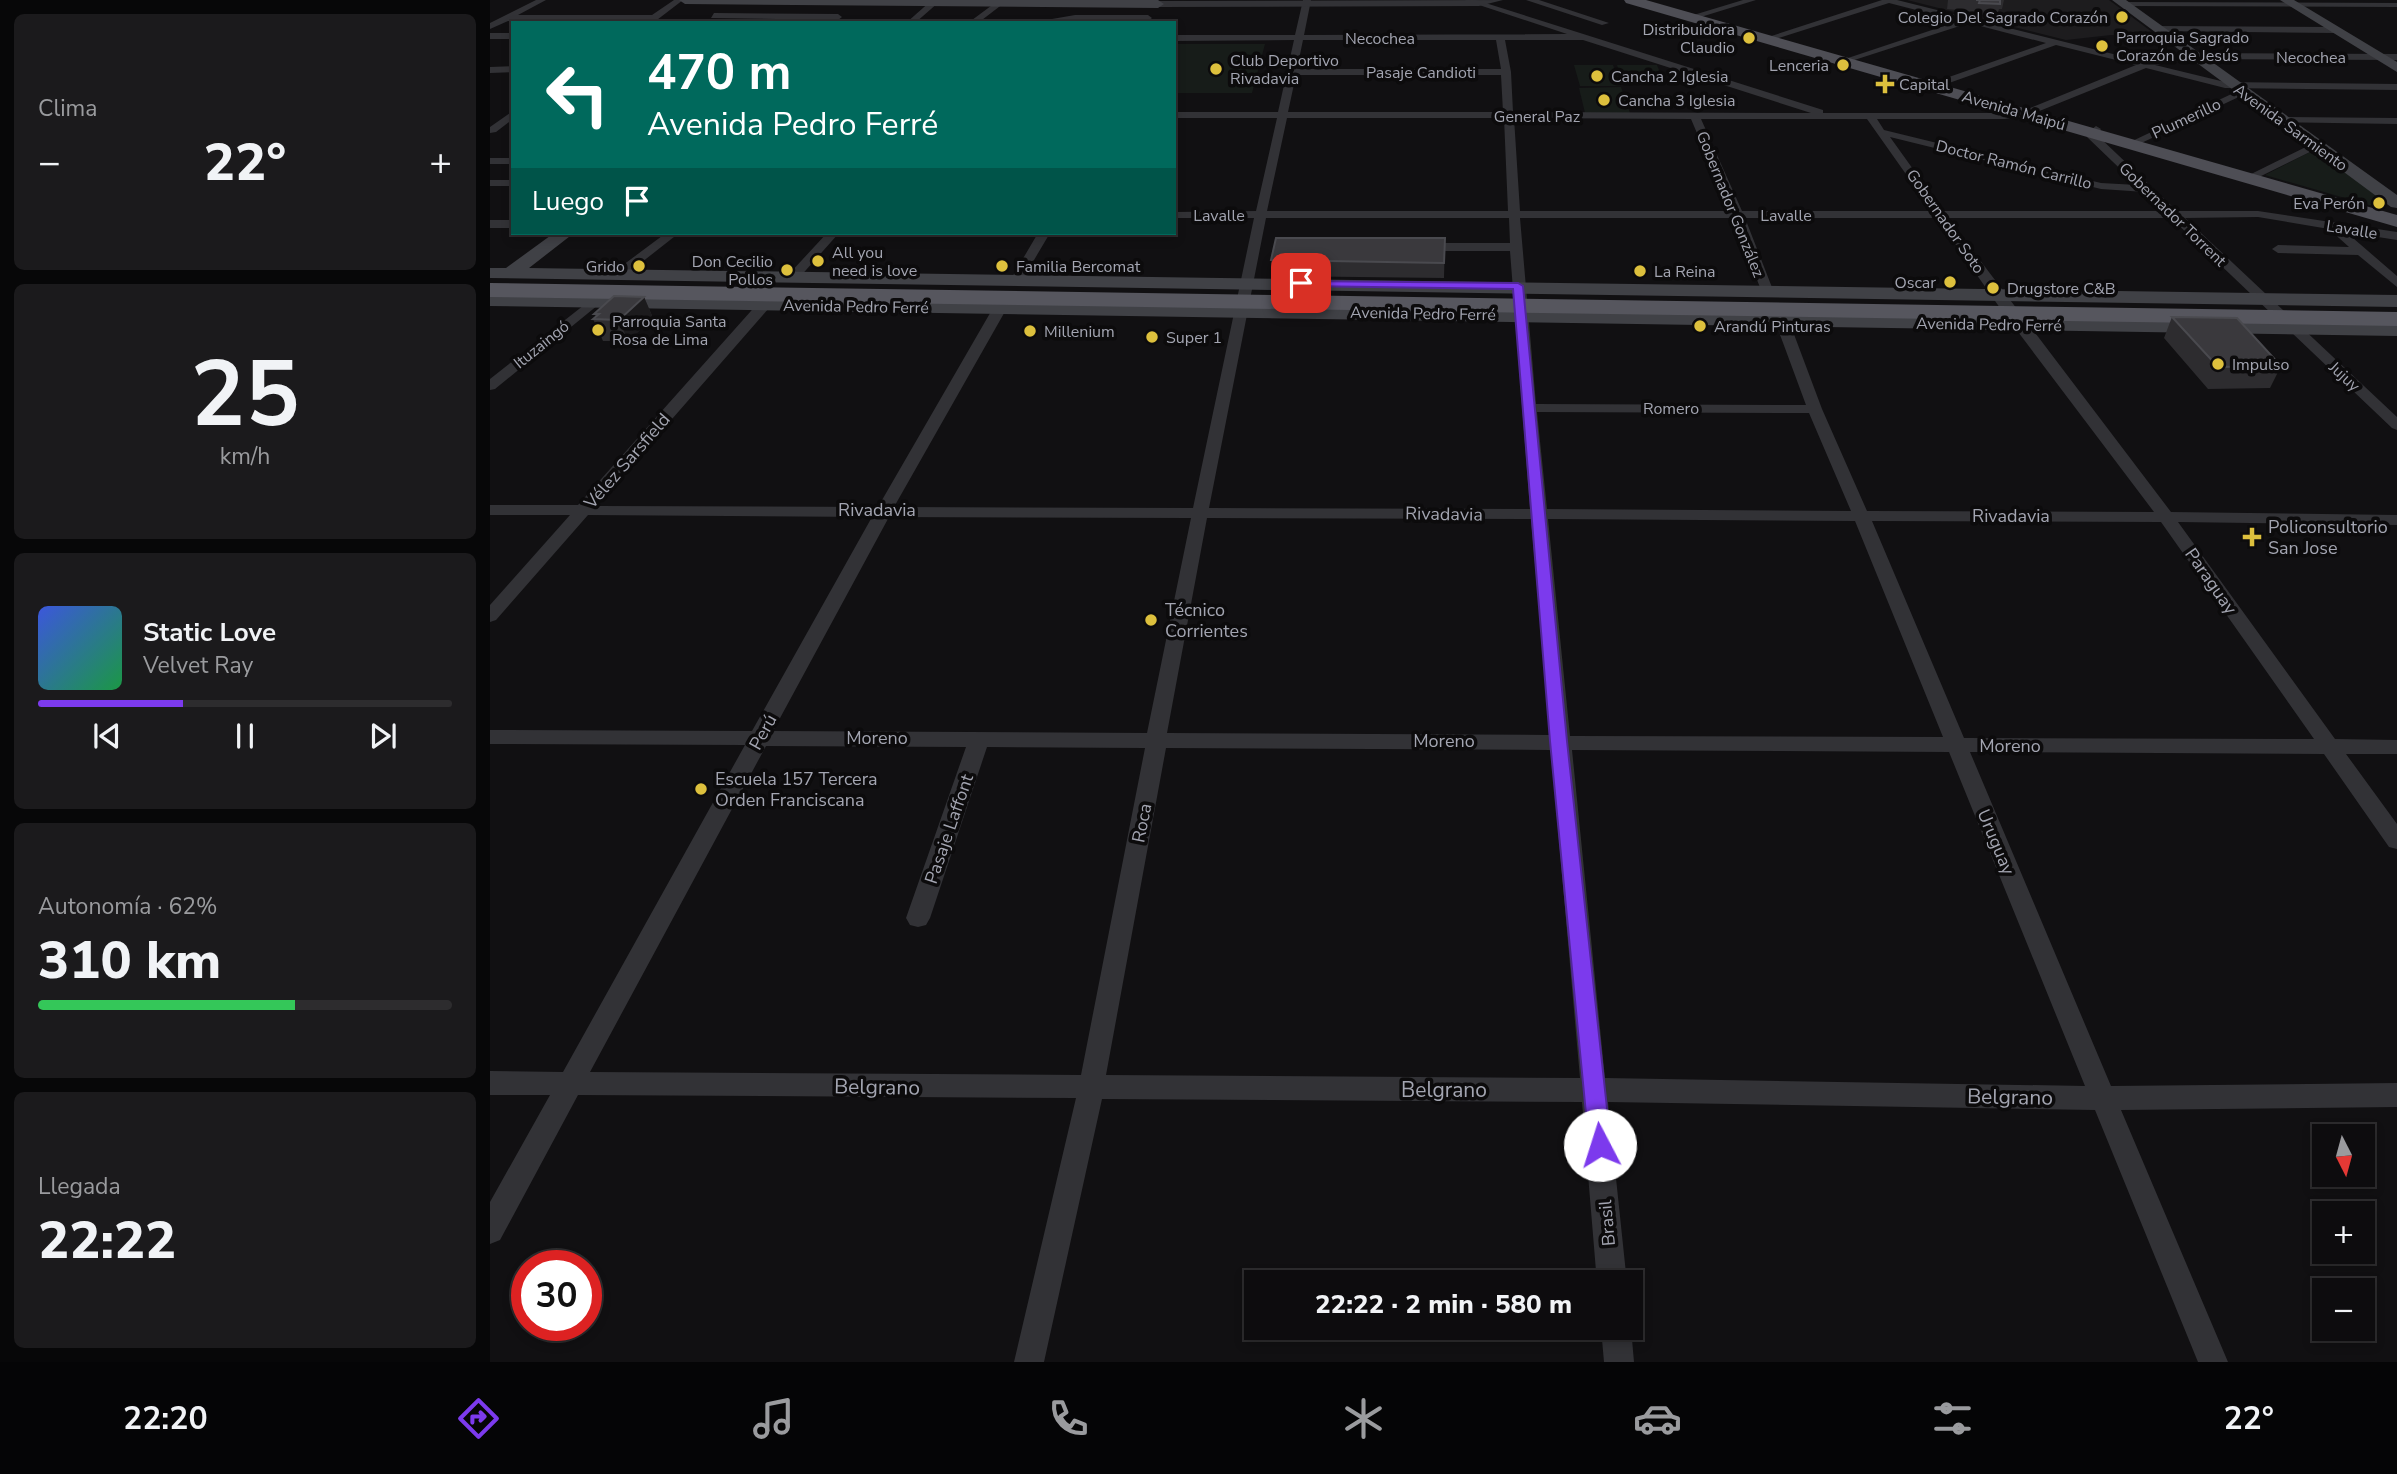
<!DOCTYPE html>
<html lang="es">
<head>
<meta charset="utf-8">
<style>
  body { margin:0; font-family:"Nunito Sans",sans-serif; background:#1b1a1c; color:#f1f3f6; height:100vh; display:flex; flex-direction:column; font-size:26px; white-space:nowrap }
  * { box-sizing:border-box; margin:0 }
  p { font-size:23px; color:#9a9b9e }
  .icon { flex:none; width:38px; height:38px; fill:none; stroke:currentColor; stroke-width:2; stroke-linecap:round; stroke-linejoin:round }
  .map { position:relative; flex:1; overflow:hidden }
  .side { display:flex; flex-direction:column; gap:14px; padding:14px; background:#070708; width:490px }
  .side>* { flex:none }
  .banner { position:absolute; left:21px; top:21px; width:665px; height:214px; border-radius:0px; box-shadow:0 4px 10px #0003,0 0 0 2px #2d2c2e; background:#00695c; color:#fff; overflow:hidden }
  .needle { width:46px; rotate:174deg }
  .tools { position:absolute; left:1822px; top:1124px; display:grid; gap:14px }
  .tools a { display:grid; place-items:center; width:63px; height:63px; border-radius:0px; background:#0d0c0e; box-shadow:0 4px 10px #0003,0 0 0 2px #2d2c2e; font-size:35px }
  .speed { position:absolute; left:21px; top:1250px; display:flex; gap:14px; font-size:35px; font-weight:700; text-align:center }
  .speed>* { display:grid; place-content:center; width:91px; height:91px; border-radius:50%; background:#0d0c0e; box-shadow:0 4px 10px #0003,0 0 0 2px #2d2c2e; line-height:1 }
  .speed .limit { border:10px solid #d22; background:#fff; color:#111 }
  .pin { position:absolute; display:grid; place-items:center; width:60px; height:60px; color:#fff; margin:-30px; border-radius:14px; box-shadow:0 4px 10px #0006 }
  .me { position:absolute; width:77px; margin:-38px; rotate:355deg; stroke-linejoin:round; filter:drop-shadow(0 0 5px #0008) }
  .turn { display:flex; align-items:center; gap:24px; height:147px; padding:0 21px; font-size:32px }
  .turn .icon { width:91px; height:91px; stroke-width:2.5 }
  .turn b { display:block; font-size:49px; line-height:60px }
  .then { display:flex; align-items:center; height:66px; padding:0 21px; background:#0003; gap:14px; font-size:26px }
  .big { font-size:52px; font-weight:800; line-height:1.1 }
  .side .widget { flex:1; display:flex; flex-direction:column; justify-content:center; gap:10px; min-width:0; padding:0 24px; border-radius:10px; background:#1b1a1c }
  .side .dial { align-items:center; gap:0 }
  .dial b { font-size:91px; line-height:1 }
  .song { display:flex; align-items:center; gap:21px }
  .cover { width:84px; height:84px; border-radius:10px; background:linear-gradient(135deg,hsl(230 70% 55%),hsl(140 70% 35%)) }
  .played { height:7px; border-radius:4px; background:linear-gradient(90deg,#7c3aed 35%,#2d2c2e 35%) }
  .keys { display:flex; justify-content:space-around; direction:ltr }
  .heat { display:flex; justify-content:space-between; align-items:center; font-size:38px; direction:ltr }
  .charge { height:10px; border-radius:5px; background:linear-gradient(90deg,#34c759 62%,#2d2c2e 0) }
  .trip { position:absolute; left:754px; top:1270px; width:399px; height:70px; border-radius:0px; background:#0d0c0e; box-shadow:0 4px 10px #0003,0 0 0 2px #2d2c2e; font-weight:800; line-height:70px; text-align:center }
  .tabs { display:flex; height:112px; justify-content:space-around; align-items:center; background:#050506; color:#9a9b9e }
  .tabs .icon { width:49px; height:49px }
  .tabs .on { color:#7c3aed }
  .tabs b { font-size:32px; color:#f1f3f6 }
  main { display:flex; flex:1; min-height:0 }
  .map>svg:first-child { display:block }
  .built { fill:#1d1c1e }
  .green { fill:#171c19 }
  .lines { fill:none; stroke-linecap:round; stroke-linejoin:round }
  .minor { fill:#323236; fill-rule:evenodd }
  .tertiary { fill:#323236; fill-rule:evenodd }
  .secondary { fill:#404146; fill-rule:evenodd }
  .primary { fill:#4e4e55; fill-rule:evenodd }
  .trunk { fill:#56565e; fill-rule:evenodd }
  .wall { fill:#2d2c2f }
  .shaded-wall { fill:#1c1b1d }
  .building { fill:#3a393d; stroke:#4a4a4f; stroke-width:2 }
  .route { fill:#7c3aed; stroke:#51269a; stroke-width:2 }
  .poi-dot { fill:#ddc03d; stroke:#0c0b0c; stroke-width:2.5 }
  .labels { text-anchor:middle; stroke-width:7; stroke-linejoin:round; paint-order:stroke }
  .far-poi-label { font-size:16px; fill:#a3a5b1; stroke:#0c0b0c; text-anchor:start }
  .far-street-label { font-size:16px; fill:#a3a5b1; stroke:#0c0b0c }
  .street-label { font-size:18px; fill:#a3a5b1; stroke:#0c0b0c }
  .poi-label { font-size:18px; fill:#a3a5b1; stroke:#0c0b0c; text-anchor:start }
  .near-street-label { font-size:21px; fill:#a3a5b1; stroke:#0c0b0c }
</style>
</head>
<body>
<main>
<section class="side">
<div class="widget"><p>Clima</p>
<div class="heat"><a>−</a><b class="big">22°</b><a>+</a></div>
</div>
<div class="widget dial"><b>25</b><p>km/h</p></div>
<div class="widget">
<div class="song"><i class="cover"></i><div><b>Static Love</b><p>Velvet Ray</p></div></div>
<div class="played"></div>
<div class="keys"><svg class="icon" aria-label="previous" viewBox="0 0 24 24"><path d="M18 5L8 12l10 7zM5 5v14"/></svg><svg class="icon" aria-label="pause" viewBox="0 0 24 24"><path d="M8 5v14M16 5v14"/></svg><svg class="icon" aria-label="next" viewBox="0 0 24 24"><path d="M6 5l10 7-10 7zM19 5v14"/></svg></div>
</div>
<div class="widget"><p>Autonomía · 62%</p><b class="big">310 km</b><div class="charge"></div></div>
<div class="widget"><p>Llegada</p><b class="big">22:22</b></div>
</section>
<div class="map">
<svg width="1907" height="1362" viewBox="0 0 1907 1362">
  <rect width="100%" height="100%" fill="#111012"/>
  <!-- built -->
  <path class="built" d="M1417,0H1619L1666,35H1621L1576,40Z"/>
  <!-- green -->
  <path class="green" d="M684,44H775L762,93H684Z
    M1123,65L1130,86H1090L1084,65Z
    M1127,65H1167L1175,85H1133Z
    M1131,87L1140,113H1095L1089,88Z
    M1826,149L1891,199L1892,206L1879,205L1775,175Z"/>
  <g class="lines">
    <!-- minor -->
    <path class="minor" d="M46,0H56L28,15H162L184,0H193L163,23H153L155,21H18L0,29V23Z
      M442,0L449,2L425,23H416Z
      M509,0H518L488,23H478Z
      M813,0H821L814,35L1077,34L974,0H986L1333,110V113H1515L1540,108L1646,65L1566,45L1445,88H1439V84L1556,43L1479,23L1352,64V60L1469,21L1399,3L1279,41L1272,39L1392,0H1407L1655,62L1668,57L1703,53L1907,54V60L1703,59L1665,65L1735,82L1907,84V90L1735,88L1656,68L1542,114L1515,119H1387L1394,130L1611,183L1647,185L1597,137V133L1606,126L1611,129L1607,135L1687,211H1768L1907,232V240L1856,232L1907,276V287L1868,255L1788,253L1782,249L1788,245L1859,247L1839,229L1768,217L1695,218L1907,417V430L1902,428L1681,218H1458L1681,512L1907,515V525L1688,522L1845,739L1907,740V754H1856L1907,824V849L1899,847L1834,754L1480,752L1621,1086L1907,1083V1107L1631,1110L1738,1362H1708L1605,1110L1118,1102L1137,1283H1107L1092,1102L612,1099L554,1362H524L586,1098L88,1095L10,1240L0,1244V1202L60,1095H0V1071L73,1072L255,745L0,744V730L262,731L382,517L98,515L6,620L0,622V605L80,515H0V505H88L269,302L274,301L281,305L279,308L106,506L388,507L503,308L510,304L517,308L404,507L703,508L764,218H684V212L766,211L787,118H684V112H788L804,40L684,41V35H805ZM813,40H1006L1011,69H807ZM1015,40H1093L1321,113L1023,112L1021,72ZM806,75H1011L1013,112H798ZM797,118H1014L1018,211H777ZM1024,118L1201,119L1240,211H1030ZM1211,119H1377L1442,211H1252ZM1400,137L1611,189L1655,192L1674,211H1453ZM776,218H1019L1020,243H929L923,247L929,251H1020L1040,509L719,508ZM1030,218H1243L1271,290L1277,294L1283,290L1255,218H1447L1510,308L1664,512L1377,511L1332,409L1299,321L1292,317L1285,321L1316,405L1046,404ZM1047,412L1319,413L1361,511L1057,509ZM399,517L701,518L657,733L283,731ZM717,518L1041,519L1060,735L677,733ZM1058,519L1365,521L1453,737L1080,736ZM1382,521L1671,522L1824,739L1474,738ZM276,746L476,747L416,918L420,925L428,927L436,925L440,918L497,747L655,748L591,1075L100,1072ZM676,748L1061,750L1090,1078L616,1075ZM1082,750L1459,752L1595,1086L1115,1078Z
      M1036,0H1049L1119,23L1112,25Z
      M1253,0H1266L1201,20L1197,17Z
      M1630,2L1907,3V7L1633,6Z
      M224,13L348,14L352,17L348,20L221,18Z
      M585,15H658L662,18L658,21L539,23Z
      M1667,26L1844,27L1848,30L1844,33L1664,31Z
      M0,33H23V39H0Z
      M23,66V72L0,73V67Z
      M1752,89L1757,92L1755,94L1645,146L1636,144Z
      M23,111V119L6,132L0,133V127Z
      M1791,117L1907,118V124L1787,122V118Z
      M1826,142L1831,145L1830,147L1763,180L1753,178Z
      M0,158H23V164H0Z
      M0,180H23V186H0Z
      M0,220H23V228H0Z
      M176,233H189L133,277H125V271Z
      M337,233H349L308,279H300V273Z
      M548,233H560L531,282H523L521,279Z
      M103,298L110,302L108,305L5,389L0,390V379Z
      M1111,1328H1141L1144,1362H1114Z"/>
    <!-- tertiary -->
    <path class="tertiary" d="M1013,0L989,6L668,7L663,4L668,1Z"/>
    <!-- secondary -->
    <path class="secondary" d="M189,0H668L674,4L668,8L195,4Z
      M1622,0H1636L1907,195V208L1901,207Z
      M1790,0H1804L1907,62V72Z
      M64,233H84L39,268L1907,295V307L0,278V268H16Z
      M0,294L1907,324V336L0,306Z"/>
    <!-- primary -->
    <path class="primary" d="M1134,0H1156L1907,215V227L1136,3Z"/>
    <!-- trunk -->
    <path class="trunk" d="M0,283L1907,312V326L0,297Z"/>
  </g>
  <!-- wall -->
  <path class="wall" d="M1458,0H1514L1512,9H1509L1507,16L1486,14L1487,12L1457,9Z
    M955,238L954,278L782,276L781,260Z
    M154,297L163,318L138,341H113L103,319L106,317L104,314Z
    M1682,317L1791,366L1780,388L1718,389L1674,338Z"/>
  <!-- shaded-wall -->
  <path class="shaded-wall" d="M154,297L163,318L138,341L129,320Z"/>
  <!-- building -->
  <path class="building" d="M1486,0H1510V4L1489,3L1490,0Z
    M786,238H955L954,263L781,260Z
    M124,296L154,297L129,320L103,319L109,314H104Z
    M1682,317L1747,318L1791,366L1728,367Z"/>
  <!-- route -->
  <path class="route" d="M807,281L1028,283L1033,286L1077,741L1121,1145L1118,1153L1110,1156L1102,1153L1099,1145L1060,741L1023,289L811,286L807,285Z"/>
  <!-- markers -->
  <g class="poi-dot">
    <circle cx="1632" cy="17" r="7"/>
    <circle cx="1259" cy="38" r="7"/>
    <circle cx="1612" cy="46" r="7"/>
    <circle cx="1353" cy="65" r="7"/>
    <circle cx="726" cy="69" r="7"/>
    <circle cx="1107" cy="76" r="7"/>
    <path d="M1391.5 73.5h7v7h7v7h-7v7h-7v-7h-7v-7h7z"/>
    <circle cx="1114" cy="100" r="7"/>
    <circle cx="1889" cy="203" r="7"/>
    <circle cx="328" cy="261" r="7"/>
    <circle cx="149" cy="266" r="7"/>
    <circle cx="512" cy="266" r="7"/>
    <circle cx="297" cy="270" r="7"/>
    <circle cx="1150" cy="271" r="7"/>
    <circle cx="1460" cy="282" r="7"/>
    <circle cx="1503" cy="288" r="7"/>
    <circle cx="1210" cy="326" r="7"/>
    <circle cx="108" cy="330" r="7"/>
    <circle cx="540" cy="331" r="7"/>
    <circle cx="662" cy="337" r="7"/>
    <circle cx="1728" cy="364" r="7"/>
    <path d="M1758.5 526.5h7v7h7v7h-7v7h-7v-7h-7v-7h7z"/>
    <circle cx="661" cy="620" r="7"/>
    <circle cx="211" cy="789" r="7"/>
  </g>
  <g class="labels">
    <!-- far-poi labels -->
    <g class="far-poi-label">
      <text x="1618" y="23" text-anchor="end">Colegio Del Sagrado Corazón</text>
      <text x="1245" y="35" text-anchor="end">Distribuidora<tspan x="1245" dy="18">Claudio</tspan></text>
      <text x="1626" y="43">Parroquia Sagrado<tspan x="1626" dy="18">Corazón de Jesús</tspan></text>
      <text x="740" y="66">Club Deportivo<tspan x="740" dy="18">Rivadavia</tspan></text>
      <text x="1339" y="71" text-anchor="end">Lenceria</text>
      <text x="1121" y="82">Cancha 2 Iglesia</text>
      <text x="1409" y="90">Capital</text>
      <text x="1128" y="106">Cancha 3 Iglesia</text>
      <text x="1875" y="209" text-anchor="end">Eva Perón</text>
      <text x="342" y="258">All you<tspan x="342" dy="18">need is love</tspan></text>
      <text x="283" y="267" text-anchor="end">Don Cecilio<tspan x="283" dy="18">Pollos</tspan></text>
      <text x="135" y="272" text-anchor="end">Grido</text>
      <text x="526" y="272">Familia Bercomat</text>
      <text x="1164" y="277">La Reina</text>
      <text x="1446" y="288" text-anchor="end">Oscar</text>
      <text x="1517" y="294">Drugstore C&amp;B</text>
      <text x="122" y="327">Parroquia Santa<tspan x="122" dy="18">Rosa de Lima</tspan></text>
      <text x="1224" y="332">Arandú Pinturas</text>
      <text x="554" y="337">Millenium</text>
      <text x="676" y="343">Super 1</text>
      <text x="1742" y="370">Impulso</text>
    </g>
    <!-- far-street labels -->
    <g class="far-street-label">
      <text x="890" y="44">Necochea</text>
      <text x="1821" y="63">Necochea</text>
      <text x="931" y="78">Pasaje Candioti</text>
      <text transform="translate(1524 110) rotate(16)" y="6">Avenida Maipú</text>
      <text x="1047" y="122">General Paz</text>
      <text transform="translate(1696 118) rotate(-25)" y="6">Plumerillo</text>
      <text transform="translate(1801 127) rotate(36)" y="6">Avenida Sarmiento</text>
      <text transform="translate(1524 164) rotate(14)" y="6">Doctor Ramón Carrillo</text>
      <text transform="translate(1241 204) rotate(68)" y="6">Gobernador González</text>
      <text transform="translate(1683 214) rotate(44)" y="6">Gobernador Torrent</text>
      <text x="729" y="221">Lavalle</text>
      <text x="1296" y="221">Lavalle</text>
      <text transform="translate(1456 221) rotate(55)" y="6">Gobernador Soto</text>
      <text transform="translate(1862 229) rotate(9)" y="6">Lavalle</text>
      <text transform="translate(366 306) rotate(1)" y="6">Avenida Pedro Ferré</text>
      <text transform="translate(933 313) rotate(1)" y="6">Avenida Pedro Ferré</text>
      <text transform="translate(1499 324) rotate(1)" y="6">Avenida Pedro Ferré</text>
      <text transform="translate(51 344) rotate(-39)" y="6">Ituzaingó</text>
      <text transform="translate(1855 376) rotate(43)" y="6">Jujuy</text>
      <text x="1181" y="414">Romero</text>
    </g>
    <!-- street labels -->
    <g class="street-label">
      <text transform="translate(137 461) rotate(-49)" y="6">Vélez Sarsfield</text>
      <text x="387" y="516">Rivadavia</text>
      <text transform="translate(954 514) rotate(1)" y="6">Rivadavia</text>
      <text x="1521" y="522">Rivadavia</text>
      <text transform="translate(1721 581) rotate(55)" y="6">Paraguay</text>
      <text transform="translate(273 732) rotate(-61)" y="6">Perú</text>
      <text x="387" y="744">Moreno</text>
      <text x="954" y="747">Moreno</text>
      <text x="1520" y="752">Moreno</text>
      <text transform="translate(652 823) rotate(-79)" y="6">Roca</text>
      <text transform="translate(459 829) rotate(-71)" y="6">Pasaje Laffont</text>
      <text transform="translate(1506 842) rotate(67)" y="6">Uruguay</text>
      <text transform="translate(1117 1223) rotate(-95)" y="6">Brasil</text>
    </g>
    <!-- poi labels -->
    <g class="poi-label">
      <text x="1778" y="533">Policonsultorio<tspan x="1778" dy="21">San Jose</tspan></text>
      <text x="675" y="616">Técnico<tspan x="675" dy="21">Corrientes</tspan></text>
      <text x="225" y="785">Escuela 157 Tercera<tspan x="225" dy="21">Orden Franciscana</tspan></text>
    </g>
    <!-- near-street labels -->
    <g class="near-street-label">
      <text transform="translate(387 1087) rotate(1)" y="7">Belgrano</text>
      <text x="954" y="1097">Belgrano</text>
      <text transform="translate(1520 1097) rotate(1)" y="7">Belgrano</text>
    </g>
  </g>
</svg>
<div class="tools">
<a><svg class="needle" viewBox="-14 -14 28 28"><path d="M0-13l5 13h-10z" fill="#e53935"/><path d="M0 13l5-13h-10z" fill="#9a9b9e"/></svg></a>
<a>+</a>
<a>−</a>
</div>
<div class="speed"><div class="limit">30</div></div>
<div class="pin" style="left:811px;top:283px;background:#d93025"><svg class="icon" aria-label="arrive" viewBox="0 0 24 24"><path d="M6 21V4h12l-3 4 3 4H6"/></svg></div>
<svg class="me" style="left:1110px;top:1145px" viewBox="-20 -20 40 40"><circle r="19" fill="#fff"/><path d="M0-13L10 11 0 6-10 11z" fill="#7c3aed"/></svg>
<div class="trip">22:22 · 2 min · 580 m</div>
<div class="banner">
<div class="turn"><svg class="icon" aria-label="left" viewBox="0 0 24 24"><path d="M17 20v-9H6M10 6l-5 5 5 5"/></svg><div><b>470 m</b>Avenida Pedro Ferré</div></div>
<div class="then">Luego<svg class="icon" aria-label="arrive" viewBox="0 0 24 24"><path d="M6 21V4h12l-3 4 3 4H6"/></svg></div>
</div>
</div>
</main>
<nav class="tabs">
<b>22:20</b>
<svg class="icon on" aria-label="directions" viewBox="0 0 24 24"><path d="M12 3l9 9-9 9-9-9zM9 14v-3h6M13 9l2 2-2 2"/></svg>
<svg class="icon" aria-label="music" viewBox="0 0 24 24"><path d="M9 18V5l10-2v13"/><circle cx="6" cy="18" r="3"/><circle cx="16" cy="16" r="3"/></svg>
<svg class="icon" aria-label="phone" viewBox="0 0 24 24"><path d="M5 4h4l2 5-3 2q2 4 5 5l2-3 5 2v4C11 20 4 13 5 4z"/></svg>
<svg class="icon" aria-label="climate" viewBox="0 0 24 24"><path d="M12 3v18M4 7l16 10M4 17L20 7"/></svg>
<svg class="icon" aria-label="car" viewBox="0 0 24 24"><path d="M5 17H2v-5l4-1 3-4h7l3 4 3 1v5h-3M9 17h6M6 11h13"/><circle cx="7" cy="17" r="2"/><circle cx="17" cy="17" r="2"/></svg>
<svg class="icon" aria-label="filters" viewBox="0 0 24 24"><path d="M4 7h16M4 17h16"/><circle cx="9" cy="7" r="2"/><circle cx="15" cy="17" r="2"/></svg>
<b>22°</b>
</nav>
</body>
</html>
